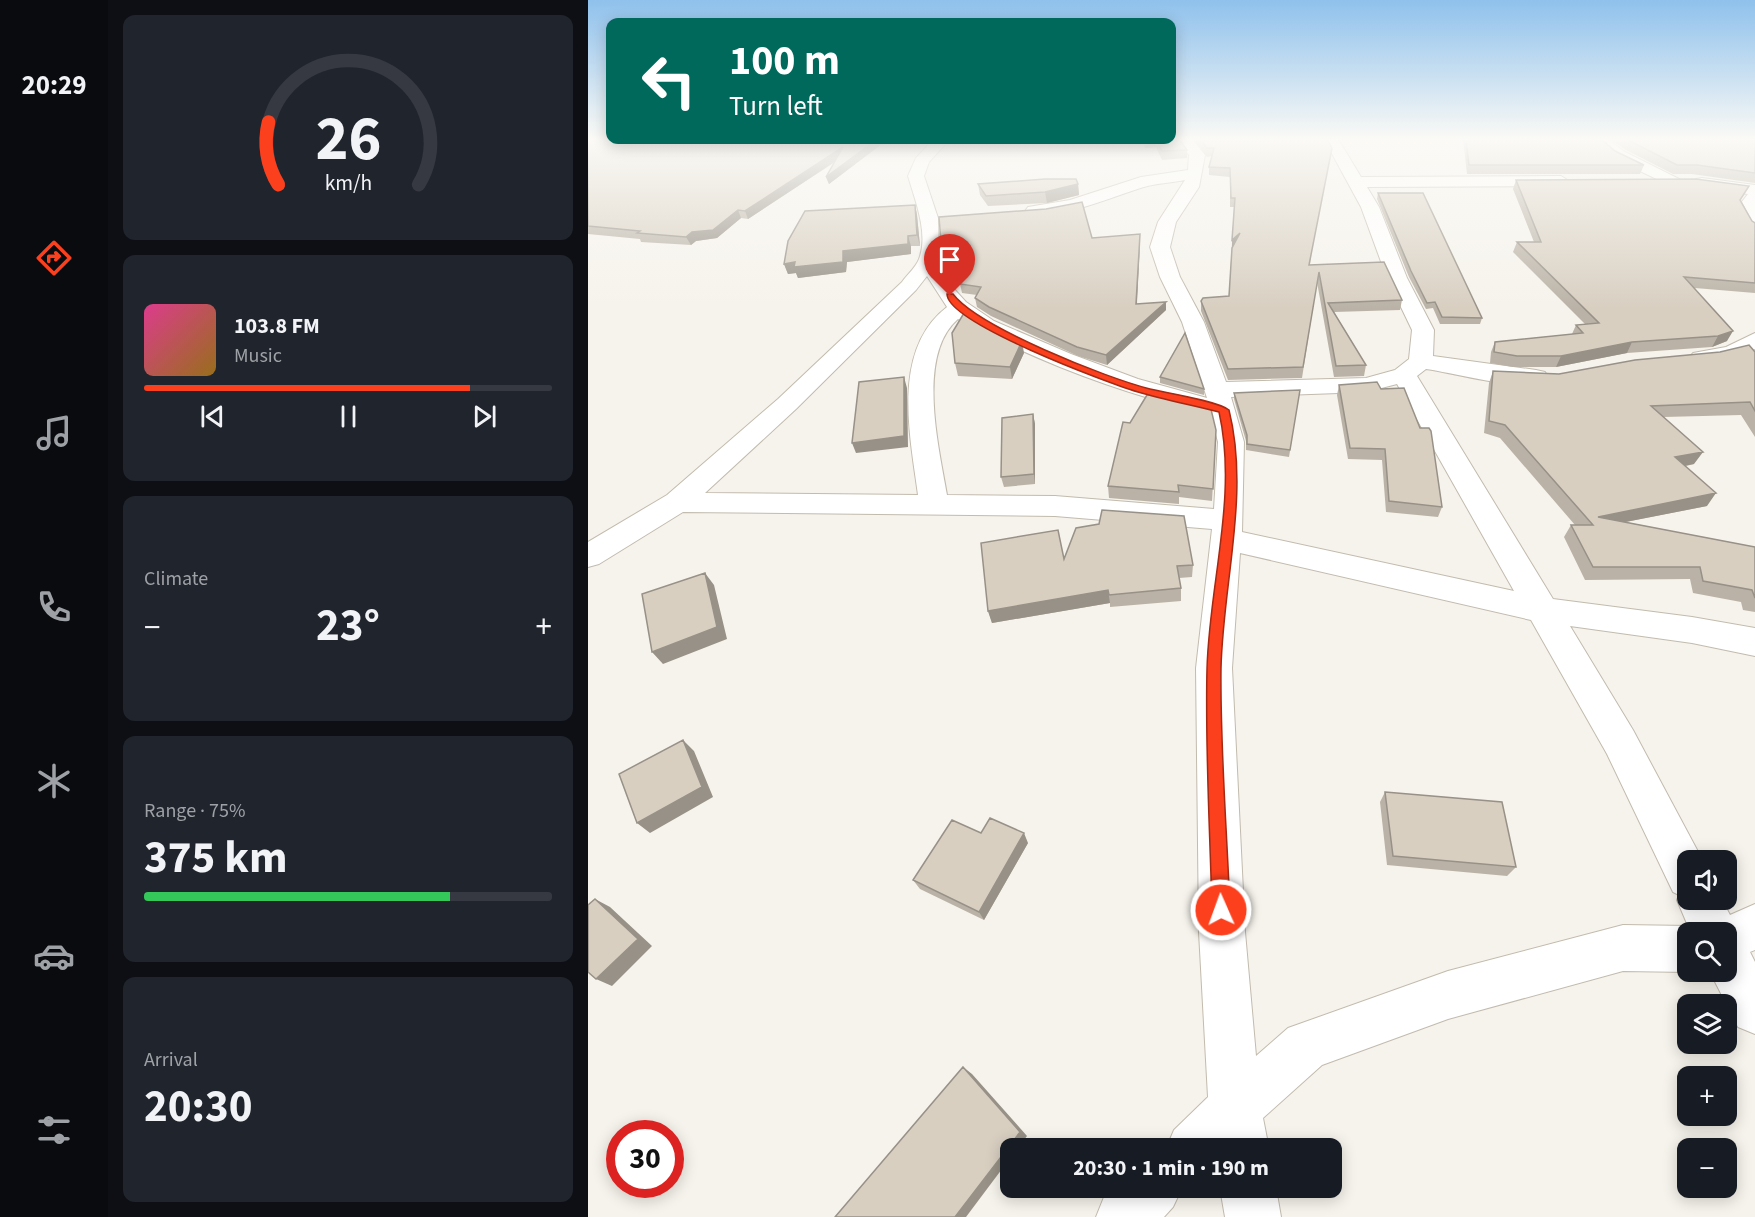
<!DOCTYPE html>
<html lang="en">
<head>
<meta charset="utf-8">
<style>
  body { margin:0; font-family:"Source Sans 3",sans-serif; background:#20242c; color:#f1f3f6; height:100vh; display:flex; flex-direction:column; font-size:22px; white-space:nowrap }
  * { box-sizing:border-box; margin:0 }
  p { font-size:20px; color:#9ea1a6 }
  .icon { flex:none; width:33px; height:33px; fill:none; stroke:currentColor; stroke-width:2; stroke-linecap:round; stroke-linejoin:round }
  .map { position:relative; flex:1; overflow:hidden }
  .panel { display:flex; flex-direction:column; gap:15px; padding:15px; background:#0d0f14; width:480px }
  .panel>* { flex:none }
  .guide { position:absolute; left:18px; top:18px; width:570px; height:126px; border-radius:12px; box-shadow:0 3px 15px #0003; background:#00695c; color:#fff; overflow:hidden }
  .controls { position:absolute; left:1089px; top:850px; display:grid; gap:12px }
  .controls a { display:grid; place-items:center; width:60px; height:60px; border-radius:12px; background:#171b24; box-shadow:0 3px 15px #0003; font-size:30px }
  .speed { position:absolute; left:18px; top:1120px; display:flex; gap:12px; font-size:30px; font-weight:700; text-align:center }
  .speed>* { display:grid; place-content:center; width:78px; height:78px; border-radius:50%; background:#171b24; box-shadow:0 3px 15px #0003; line-height:1 }
  .speed .limit { border:9px solid #d22; background:#fff; color:#111 }
  .pin { position:absolute; display:grid; place-items:center; width:51px; height:51px; color:#fff; margin:-62px -26px; border-radius:50% 50% 50% 0; rotate:-45deg; box-shadow:0 0 6px #0007 }
  .pin .icon { rotate:45deg }
  .me { position:absolute; width:66px; margin:-33px; rotate:358deg; stroke-linejoin:round; filter:drop-shadow(0 0 4px #0008) }
  .turn { display:flex; align-items:center; gap:21px; height:126px; padding:0 24px; font-size:27px }
  .turn .icon { width:78px; height:78px; stroke-width:2.5 }
  .turn b { display:block; font-size:42px; line-height:51px }
  .big { font-size:45px; font-weight:700; line-height:1.1 }
  .panel .widget { flex:1; display:flex; flex-direction:column; justify-content:center; gap:9px; min-width:0; padding:0 21px; border-radius:12px; background:#20242c }
  .panel .dial { align-items:center; gap:0 }
  .dial svg { height:156px; overflow:visible; fill:none; stroke:#363941; stroke-width:7; stroke-linecap:round; text-anchor:middle }
  .dial text { fill:#f1f3f6; stroke:none }
  .song { display:flex; align-items:center; gap:18px }
  .cover { width:72px; height:72px; border-radius:9px; background:linear-gradient(135deg,hsl(330 70% 55%),hsl(40 70% 35%)) }
  .played { height:6px; border-radius:3px; background:linear-gradient(90deg,#fc3f1d 80%,#363941 80%) }
  .keys { display:flex; justify-content:space-around; direction:ltr }
  .heat { display:flex; justify-content:space-between; align-items:center; font-size:33px; direction:ltr }
  .charge { height:9px; border-radius:4px; background:linear-gradient(90deg,#34c759 75%,#363941 0) }
  .trip { position:absolute; left:412px; top:1138px; width:342px; height:60px; border-radius:12px; background:#171b24; box-shadow:0 3px 15px #0003; font-weight:700; line-height:60px; text-align:center }
  main { display:flex; flex:1; min-height:0 }
  .menu { display:flex; flex-direction:column; width:108px; justify-content:space-around; align-items:center; background:#090b0e; color:#9ea1a6 }
  .menu .icon { width:42px; height:42px }
  .menu .selected { color:#fc3f1d }
  .menu b { font-size:27px; color:#f1f3f6 }
  .map>svg:first-child { display:block }
  .lines { fill:none; stroke-linecap:round; stroke-linejoin:round }
  .minor-casing { stroke:#c2bbae; stroke-width:2 }
  .minor { fill:#fff; fill-rule:evenodd }
  .wall { fill:#bab2a6 }
  .shaded-wall { fill:#979187 }
  .building { fill:#d8cfc1; stroke:#979187; stroke-width:1.5 }
  .route { fill:#fc3f1d; stroke:#a42913; stroke-width:1.5 }
</style>
</head>
<body>
<main>
<nav class="menu">
<b>20:29</b>
<svg class="icon selected" aria-label="directions" viewBox="0 0 24 24"><path d="M12 3l9 9-9 9-9-9zM9 14v-3h6M13 9l2 2-2 2"/></svg>
<svg class="icon" aria-label="music" viewBox="0 0 24 24"><path d="M9 18V5l10-2v13"/><circle cx="6" cy="18" r="3"/><circle cx="16" cy="16" r="3"/></svg>
<svg class="icon" aria-label="phone" viewBox="0 0 24 24"><path d="M5 4h4l2 5-3 2q2 4 5 5l2-3 5 2v4C11 20 4 13 5 4z"/></svg>
<svg class="icon" aria-label="climate" viewBox="0 0 24 24"><path d="M12 3v18M4 7l16 10M4 17L20 7"/></svg>
<svg class="icon" aria-label="car" viewBox="0 0 24 24"><path d="M5 17H2v-5l4-1 3-4h7l3 4 3 1v5h-3M9 17h6M6 11h13"/><circle cx="7" cy="17" r="2"/><circle cx="17" cy="17" r="2"/></svg>
<svg class="icon" aria-label="filters" viewBox="0 0 24 24"><path d="M4 7h16M4 17h16"/><circle cx="9" cy="7" r="2"/><circle cx="15" cy="17" r="2"/></svg>
</nav>
<section class="panel">
<div class="widget dial"><svg viewBox="0 0 100 80">
<path d="M14 69A42 42 0 1 1 86 69"/>
<path d="M14 69A42 42 0 0 1 9 37" stroke="#fc3f1d"/>
<text x="50" y="56" font-size="32" font-weight="700">26</text>
<text x="50" y="72" font-size="11">km/h</text>
</svg></div>
<div class="widget">
<div class="song"><i class="cover"></i><div><b>103.8 FM</b><p>Music</p></div></div>
<div class="played"></div>
<div class="keys"><svg class="icon" aria-label="previous" viewBox="0 0 24 24"><path d="M18 5L8 12l10 7zM5 5v14"/></svg><svg class="icon" aria-label="pause" viewBox="0 0 24 24"><path d="M8 5v14M16 5v14"/></svg><svg class="icon" aria-label="next" viewBox="0 0 24 24"><path d="M6 5l10 7-10 7zM19 5v14"/></svg></div>
</div>
<div class="widget"><p>Climate</p>
<div class="heat"><a>−</a><b class="big">23°</b><a>+</a></div>
</div>
<div class="widget"><p>Range · 75%</p><b class="big">375 km</b><div class="charge"></div></div>
<div class="widget"><p>Arrival</p><b class="big">20:30</b></div>
</section>
<div class="map">
<svg width="1167" height="1217" viewBox="0 0 1167 1217">
  <rect width="100%" height="100%" fill="#f6f3ec"/>
  <g class="lines">
    <defs>
      <path id="minor" d="M588,139H604L617,155L611,187L588,222L582,247L592,277L616,322L638,382L778,378L807,370L821,359L824,330L799,278L773,207L736,139H750L773,177L973,176L981,181L973,186L779,187L791,207L819,278L846,330L845,356L948,370L957,372L960,377L957,382C924,390 872,374 838,369L829,376L965,599L1104,617L1167,628V656L1104,643L982,626L1045,730L1115,861H1100V900H1134L1142,915L1167,904V950L1162,952L1167,962V1034L1150,1027L1122,972H1138V933H1100V972L1035,971L860,1019L734,1065L675,1118L681,1149H578L586,1130L620,1097L611,932L608,668L624,529L467,516L95,512L11,564L0,567V542L79,495L190,399L314,282C319,275 328,267 331,259C341,234 327,200 320,176L328,158L345,140H361L341,162L336,176L350,218L351,260L367,290L378,302L406,321L483,354L550,379L619,398L594,322L572,277L562,247L570,222L597,180C583,183 569,183 556,187C536,192 450,229 437,211L440,207L482,200L553,177L600,170L601,155ZM339,276L359,307C303,350 322,435 330,495L117,493L208,409L328,290ZM370,319C445,360 528,391 611,412L621,408L630,442L626,509L467,496L359,495C351,448 328,355 370,319ZM809,384L926,591L654,532L656,442L643,397L778,392ZM652,553L943,620L1019,754L1085,892L1091,895L1089,900L1100,926L1035,925L860,971L700,1028L668,1056L657,932L644,668Z
        M1002,139H1019L1037,152L1095,181L1087,186L1081,185L1025,158Z
        M1114,178L1167,185V232L1160,230L1149,208L1160,194L1108,187L1106,183L1108,179Z
        M1167,333V349C1149,360 1125,368 1105,363L1101,358L1105,353L1138,347Z
        M526,1188H594L585,1207L576,1217H508L516,1197Z
        M632,1188H688L693,1217H637Z"/>
    </defs>
    <!-- minor casing -->
    <use href="#minor" class="minor-casing"/>
    <!-- minor -->
    <use href="#minor" class="minor"/>
  </g>
  <!-- wall -->
  <path class="wall" d="M0,139L299,140L241,184L238,177L247,162L160,219L153,218L129,238L108,241L103,245L53,242L52,239L0,234Z
    M605,139H731L722,265L814,300L812,310L746,312L778,365L776,376L746,377L729,282L714,378L640,380L613,311V301L641,296L646,207H642V177L621,175V167L624,156L619,157Z
    M875,139H1013L1027,151L1056,165L1052,174H879Z
    M1022,139H1167V183L1104,174H1085L1038,150Z
    M553,140H584L599,150V158L574,160L568,147L557,148Z
    M928,180L1153,200L1164,221L1167,223V293L1107,288L1139,341L1124,347L1039,353L968,367H925L902,363L903,352L907,342L984,334L988,325L997,324L925,252L929,242H946L925,189Z
    M390,184H490L491,195L459,203L400,206L392,195Z
    M790,193L894,318L892,324H852L845,308L838,309L821,277L789,199Z
    M327,205L329,215L332,246H323V254L259,262L258,272L210,278L208,273L200,274L196,264Z
    M504,238L552,243L549,304L578,310L519,365L490,356L403,316L389,307L387,298L389,295L374,293L372,284L380,270L363,271L360,250L355,251L353,242Z
    M1167,352V437L1153,415L1076,417L1106,464L1098,466L1119,506L1037,522L1167,547V612L1155,610L1153,602L1105,593L1102,579L997,580L976,537L983,525H987L912,438L896,433L901,383L905,371L971,374Z
    M436,353L424,379L370,376L367,363Z
    M572,377L616,389V395L572,383Z
    M751,385L854,507L850,517L798,512L794,460L760,459L749,395Z
    M712,390L701,457L658,450V441L646,399V393Z
    M445,414L447,424V484L416,487L413,477Z
    M628,430L624,501L591,497V504L521,498L520,486Z
    M476,559L605,565L604,577L591,578L593,588V601L522,607V603L404,623L400,611Z
    M797,792L928,867L919,876L799,865L792,802Z
    M393,833L440,843L396,920L332,889L325,880Z"/>
  <!-- shaded-wall -->
  <path class="shaded-wall" d="M288,140H299L241,184L238,177Z
    M557,140H567L568,147L557,148Z
    M255,147L257,155L160,219L157,211Z
    M490,184L491,195L459,203L457,192Z
    M327,205L329,215L332,246L329,235Z
    M150,210L153,218L129,238L108,241L103,245L98,237L104,232Z
    M652,233L644,250V240Z
    M552,234V243L548,313V304Z
    M320,236L323,246V254L259,262L258,272L210,278L208,273L200,274L196,264L255,251Z
    M353,242H360L361,250L355,251Z
    M578,302V310L519,365L518,355Z
    M1145,331L1139,341L1124,347L1130,336Z
    M434,341L436,353L424,379L422,367Z
    M1044,342L1039,353L968,367L973,356Z
    M316,377L319,388L320,447L268,453L264,443Z
    M445,414L447,424V484L446,474Z
    M1115,452L1106,464L1079,469L1087,457Z
    M1128,493L1119,506L1002,529L1010,517Z
    M117,573L126,585L139,639L75,664L64,652Z
    M520,590L522,603L404,623L400,611Z
    M95,740L106,751L125,797L62,833L49,823Z
    M436,833L440,843L396,920L391,912Z
    M7,899L22,907L64,946L24,986L8,979Z
    M375,1067L384,1074L439,1136L429,1149H423V1157L378,1217H367Z"/>
  <!-- building -->
  <path class="building" d="M0,139H22V140H288L238,177L255,147L157,211L150,210L125,230L104,232L98,237L49,233L52,231L0,226Z
    M584,139H591L599,150L574,151L568,140H584Z
    M612,139H739L744,148L721,265L796,262L814,300L740,303L778,365L748,366L731,272L715,367L640,369L613,301L615,298L641,296L644,248L652,233L644,240L647,198H643L642,168L621,167L626,148H619Z
    M878,139H1013L1027,151L1056,165H881Z
    M1038,139H1167V173L1109,165H1089Z
    M457,179H488L490,184L457,192L398,196L390,184Z
    M1108,179L1161,186L1152,200L1164,221L1167,223V283L1096,277L1145,331L1130,336L1044,342L973,356H929L906,352L907,342L995,333L988,325L1011,323L929,242H953L928,180Z
    M790,193H835L894,318L854,317L847,302L839,303L823,271Z
    M494,202L504,238L552,234L548,304L578,302L518,355L489,347L401,307L387,298L393,287L372,284L385,261L361,262L360,242H353L351,217L458,209Z
    M327,205L329,235L320,236V244L255,251V262L206,267L207,262L196,264L200,241L217,211Z
    M376,313L434,341L422,367L367,363L364,333Z
    M597,333L616,389L572,377Z
    M1161,345L1167,352V411L1162,402L1063,406L1115,452L1087,457L1128,493L1010,517L1167,547V598L1164,590L1115,581L1112,567H1005L983,525H1005L917,425L901,421L905,371L971,374L1047,360L1132,352Z
    M316,377V436L264,443L271,382Z
    M789,382L793,389L816,388L832,428H841L843,431L854,507L801,501L797,449L762,448L751,385Z
    M712,390L702,450L659,444V435L646,393Z
    M573,392L622,405L628,430L625,489L590,485L591,492L520,486L535,422L542,423L559,395Z
    M445,414L446,474L413,477L414,418Z
    M514,510L596,516L605,565L589,566L593,588L521,595L520,590L400,611L393,543L470,530L476,559L488,528L511,524Z
    M117,573L129,627L64,652L54,594Z
    M95,740L114,787L49,823L31,774Z
    M797,792L914,802L928,867L805,856Z
    M402,818L436,833L391,912L325,880L364,820L393,833Z
    M7,899L50,939L8,979L0,972V905Z
    M375,1067L432,1132L367,1217H247Z"/>
  <!-- sky -->
  <linearGradient id="sky" x2="0" y2="1"><stop stop-color="#8fc1ec"/><stop offset="0.45" stop-color="#fbfaf6"/><stop offset="1" stop-color="#fbfaf6" stop-opacity="0"/></linearGradient>
  <rect width="1167" height="309" fill="url(#sky)"/>
  <!-- route -->
  <path class="route" d="M359,294H365C390,327 518,378 562,389C579,393 630,401 641,410C662,494 635,582 633,668C632,748 639,830 642,910L640,916L633,919L627,916L624,910C622,830 617,749 619,669C621,584 650,496 631,412C604,405 577,400 550,392C520,383 359,323 359,294Z"/>
</svg>
<div class="controls">
<a><svg class="icon" aria-label="sound" viewBox="0 0 24 24"><path d="M4 9h4l5-4v14l-5-4H4zM17 9q2 3 0 6"/></svg></a>
<a><svg class="icon" aria-label="search" viewBox="0 0 24 24"><circle cx="10" cy="10" r="6"/><path d="M15 15l6 6"/></svg></a>
<a><svg class="icon" aria-label="layers" viewBox="0 0 24 24"><path d="M12 4l9 5-9 5-9-5zM3 14l9 5 9-5"/></svg></a>
<a>+</a>
<a>−</a>
</div>
<div class="speed"><div class="limit">30</div></div>
<div class="pin" style="left:362px;top:296px;background:#d93025"><svg class="icon" aria-label="arrive" viewBox="0 0 24 24"><path d="M6 21V4h12l-3 4 3 4H6"/></svg></div>
<svg class="me" style="left:633px;top:910px" viewBox="-20 -20 40 40"><circle r="17" fill="#fc3f1d" stroke="#fff" stroke-width="3"/><path d="M0-11L8 9 0 5-8 9z" fill="#fff"/></svg>
<div class="trip">20:30 · 1 min · 190 m</div>
<div class="guide">
<div class="turn"><svg class="icon" aria-label="left" viewBox="0 0 24 24"><path d="M17 20v-9H6M10 6l-5 5 5 5"/></svg><div><b>100 m</b>Turn left</div></div>
</div>
</div>
</main>
</body>
</html>
